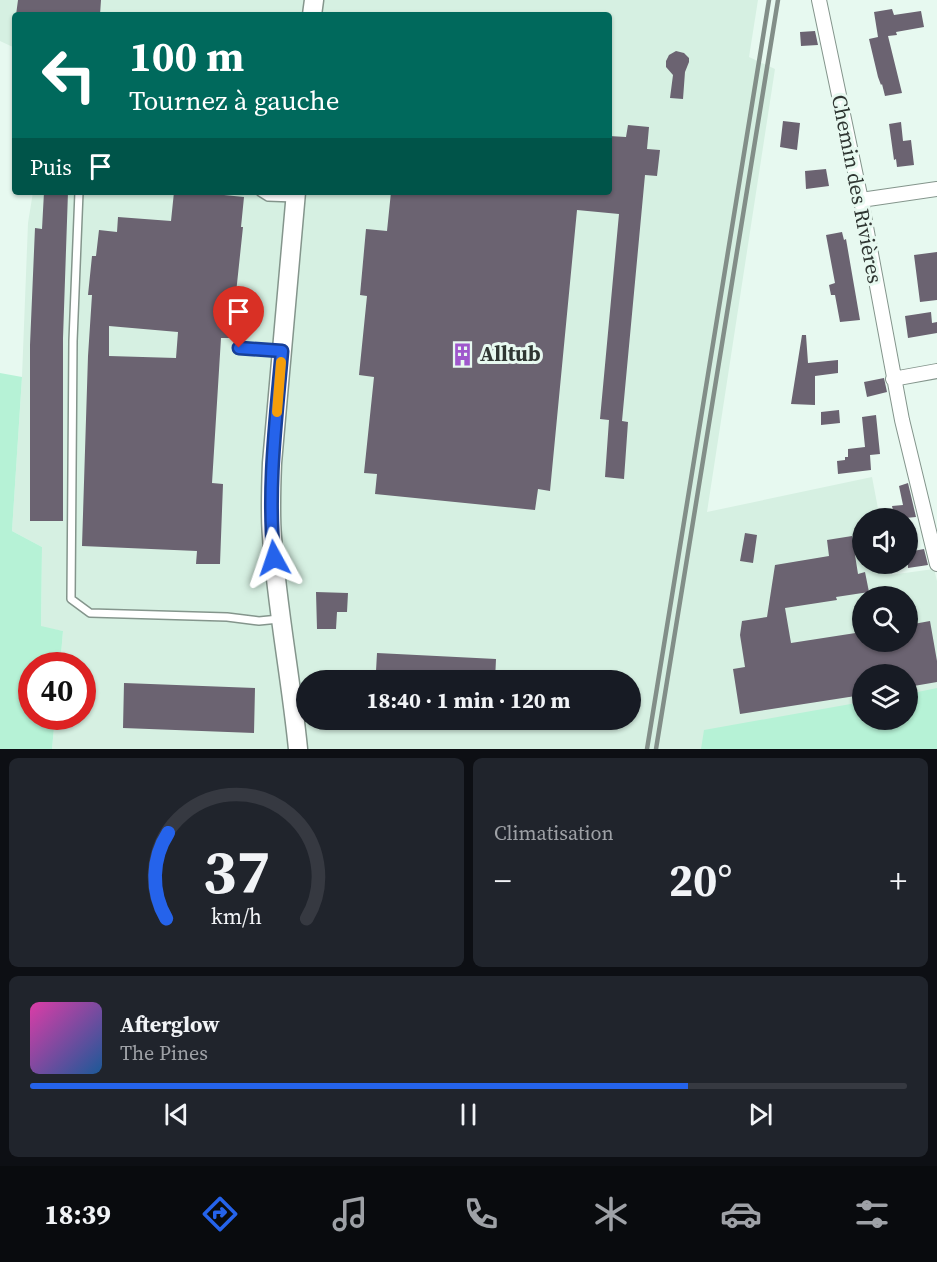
<!DOCTYPE html>
<html lang="fr">
<head>
<meta charset="utf-8">
<style>
  body { margin:0; font-family:"Source Serif 4",serif; background:#20242c; color:#f1f3f6; height:100vh; display:flex; flex-direction:column; font-size:22px; white-space:nowrap }
  * { box-sizing:border-box; margin:0 }
  p { font-size:20px; color:#9ea1a6 }
  .icon { flex:none; width:33px; height:33px; fill:none; stroke:currentColor; stroke-width:2; stroke-linecap:round; stroke-linejoin:round }
  .map { position:relative; height:749px; overflow:hidden }
  .drawer { display:flex; flex-direction:column; gap:9px; padding:9px; background:#0d0f14; flex:1 }
  .drawer>* { flex:none }
  .guide { position:absolute; left:12px; top:12px; width:600px; height:183px; border-radius:6px; box-shadow:0 2px 4px #0004; background:#00695c; color:#fff; overflow:hidden }
  .tools { position:absolute; left:852px; top:508px; display:grid; gap:12px }
  .tools a { display:grid; place-items:center; width:66px; height:66px; border-radius:50%; background:#171b24; box-shadow:0 2px 4px #0004; font-size:30px }
  .speed { position:absolute; left:18px; top:652px; display:flex; gap:12px; font-size:30px; font-weight:700; text-align:center }
  .speed>* { display:grid; place-content:center; width:78px; height:78px; border-radius:50%; background:#171b24; box-shadow:0 2px 4px #0004; line-height:1 }
  .speed .limit { border:9px solid #d22; background:#fff; color:#111 }
  .pin { position:absolute; display:grid; place-items:center; width:51px; height:51px; color:#fff; margin:-62px -26px; border-radius:50% 50% 50% 0; rotate:-45deg; box-shadow:0 0 6px #0007 }
  .pin .icon { rotate:45deg }
  .me { position:absolute; width:66px; margin:-33px; rotate:355deg; stroke-linejoin:round; filter:drop-shadow(0 0 4px #0008) }
  .turn { display:flex; align-items:center; gap:21px; height:126px; padding:0 18px; font-size:27px }
  .turn .icon { width:78px; height:78px; stroke-width:2.5 }
  .turn b { display:block; font-size:42px; line-height:51px }
  .then { display:flex; align-items:center; height:57px; padding:0 18px; background:#0003; gap:12px; font-size:22px }
  .big { font-size:45px; font-weight:700; line-height:1.1 }
  .drawer .widget { flex:1; display:flex; flex-direction:column; justify-content:center; gap:9px; min-width:0; padding:0 21px; border-radius:9px; background:#20242c }
  .drawer .dial { align-items:center; gap:0 }
  .dial svg { height:156px; overflow:visible; fill:none; stroke:#363941; stroke-width:7; stroke-linecap:round; text-anchor:middle }
  .dial text { fill:#f1f3f6; stroke:none }
  .song { display:flex; align-items:center; gap:18px }
  .cover { width:72px; height:72px; border-radius:9px; background:linear-gradient(135deg,hsl(320 70% 55%),hsl(210 70% 35%)) }
  .played { height:6px; border-radius:3px; background:linear-gradient(90deg,#2563eb 75%,#363941 75%) }
  .keys { display:flex; justify-content:space-around; direction:ltr }
  .heat { display:flex; justify-content:space-between; align-items:center; font-size:33px; direction:ltr }
  .drawer .tiles { flex:1; display:grid; gap:9px; grid-template-columns:1fr 1fr }
  .widget:last-child { grid-column:span 2 }
  .trip { position:absolute; left:296px; top:670px; width:345px; height:60px; border-radius:30px; background:#171b24; box-shadow:0 2px 4px #0004; font-weight:700; line-height:60px; text-align:center }
  .menu { display:flex; height:96px; justify-content:space-around; align-items:center; background:#090b0e; color:#9ea1a6 }
  .menu .icon { width:42px; height:42px }
  .menu .on { color:#2563eb }
  .menu b { font-size:27px; color:#f1f3f6 }
  .map>svg:first-child { display:block }
  .built { fill:#d6f0e2; fill-rule:evenodd }
  .green { fill:#b6f2d6 }
  .building { fill:#6b6371; fill-rule:evenodd }
  .lines { fill:none; stroke-linecap:round; stroke-linejoin:round }
  .service-casing { stroke:#84958c; stroke-width:10 }
  .minor-casing { stroke:#84958c; stroke-width:16 }
  .tertiary-casing { stroke:#84958c; stroke-width:21 }
  .service { stroke:#fff; stroke-width:7 }
  .minor { stroke:#fff; stroke-width:14 }
  .tertiary { stroke:#fff; stroke-width:18 }
  .rail { stroke:#828e88; stroke-width:4.5 }
  .route-casing { stroke:#184099; stroke-width:15 }
  .route { stroke:#2563eb; stroke-width:10 }
  .slow { stroke:#f59e0b; stroke-width:10 }
  .labels { text-anchor:middle; stroke-width:6; stroke-linejoin:round; paint-order:stroke }
  .street-label { font-size:21px; fill:#2f3632; stroke:#e7f9f0 }
  .poi-label { font-size:21px; font-weight:bold; fill:#2f3632; stroke:#e7f9f0; text-anchor:start }
</style>
</head>
<body>
<div class="map">
<svg width="937" height="749" viewBox="0 0 937 749">
  <rect width="100%" height="100%" fill="#e7f9f0"/>
  <!-- built -->
  <path class="built" d="M0,0H758L749,57L775,69L707,512L872,477L880,519H862V564H888L890,575L934,569L937,581V749H52L55,717H82V666H60L63,631L41,627L42,547L12,531L22,377L28,223L33,192H609V15H15V48L0,41ZM862,597H908V642H862ZM862,675H908V720H862ZM306,681H630V720H306Z"/>
  <!-- green -->
  <path class="green" d="M0,373L22,377L12,531L42,547L41,626L63,631L60,666H32V717H55L52,749H0Z
    M937,688V749H701L704,730L862,702V720H908V694Z"/>
  <!-- building -->
  <path class="building" d="M18,0H101L100,15H16Z
    M892,9L894,15L921,11L924,27L896,32L897,35L888,36L902,93L885,96L882,84L881,85L878,77L869,39L878,37L874,12Z
    M815,31L818,45L801,46L800,32Z
    M676,51L684,53L689,58V62L685,72L683,99L670,98L673,75L666,67V61L669,55Z
    M783,121L800,123L797,150L780,147Z
    M901,122L903,141L911,140L914,165L897,167L896,159L894,160L889,124Z
    M628,125L649,127L647,149L660,150L657,176L645,175L622,421L628,422L624,479L605,477L609,420L600,419L619,214L577,210L550,491L538,489L535,510L375,494L377,474L364,473L374,377L359,375L367,296L360,295L366,229L387,231L391,192H609V136L626,137Z
    M826,169L829,186L806,189L805,171Z
    M44,192H68L63,338V521H30V345L35,228L42,229Z
    M174,192H224V195L244,197L241,227H243L234,312H236L234,338H221L212,483L223,484L220,564H196L197,551L82,546L88,356L92,295H88L92,256H96L99,230L117,232L118,217L171,221ZM109,326L178,332L176,358L109,356Z
    M842,232L844,240L846,239L860,320L840,322L835,295H831L829,285L835,283L826,235Z
    M937,252V300L920,302L914,255Z
    M931,312L932,323L937,322V333L908,338L905,316Z
    M802,335H806L808,363L838,360V373L815,376V405L791,404Z
    M884,378L887,392L867,397L864,382Z
    M839,410L840,423L821,425V412Z
    M876,415L880,454L870,455L871,470L838,474L837,461L845,460V457H848V449L865,447L862,417Z
    M908,483L916,517L895,519L892,506L903,505L899,486Z
    M745,533L757,535L753,563L740,561Z
    M852,536L858,574L865,572L869,592L836,597L837,600L785,608L791,643L862,632V642H908V625L930,621L937,661V682L908,687V675H862V695L740,714L733,669L745,667L740,635L742,621L767,617L775,565L829,556L827,540Z
    M924,549L928,565L908,568V552Z
    M316,592L348,593L347,612H337L336,629H317Z
    M377,653L496,659L495,681H381V671H376Z
    M124,683L255,688L254,733L123,728Z"/>
  <g class="lines">
    <defs>
      <path id="service" d="M79,192L73,341L71,599L90,613L227,617L259,621L279,619
        M260,192L268,197L295,198
        M239,348L279,351"/>
      <path id="minor" d="M819,0L861,200L902,420L937,564
        M861,200L937,189
        M893,379L937,371"/>
      <path id="tertiary" d="M312,15L314,0
        M296,192L272,463C271,488 270,513 272,537C277,608 291,678 298,749"/>
    </defs>
    <!-- service casing -->
    <use href="#service" class="service-casing"/>
    <!-- minor casing -->
    <use href="#minor" class="minor-casing"/>
    <!-- tertiary casing -->
    <use href="#tertiary" class="tertiary-casing"/>
    <!-- service -->
    <use href="#service" class="service"/>
    <!-- minor -->
    <use href="#minor" class="minor"/>
    <!-- tertiary -->
    <use href="#tertiary" class="tertiary"/>
    <!-- rail -->
    <path class="rail" d="M647,749L769,0
      M656,749L778,0"/>
  </g>
  <g class="lines">
    <defs>
      <path id="route" d="M239,348L282,351C276,420 267,489 274,558"/>
    </defs>
    <!-- route casing -->
    <use href="#route" class="route-casing"/>
    <!-- route -->
    <use href="#route" class="route"/>
    <!-- slow -->
    <path class="slow" d="M277,412L281,362"/>
  </g>
  <!-- icons -->
  <defs>
    <symbol id="building-bare" viewBox="-9 -9 18 18"><path d="M-4-6H4V6H1V3H-1V6H-4ZM-2.5-4.3h1.7v1.8h-1.7ZM.8-4.3h1.7v1.8H.8ZM-2.5-1h1.7V.8h-1.7ZM.8-1h1.7V.8H.8Z" fill="#9f58cc" stroke="#e7f9f0" stroke-width="2.5" paint-order="stroke"/></symbol>
  </defs>
  <g fill-rule="evenodd">
    <use href="#building-bare" x="446" y="338" width="33" height="33"/>
  </g>
  <g class="labels">
    <!-- street labels -->
    <g class="street-label">
      <text transform="translate(857 189) rotate(79)" y="7">Chemin des Rivières</text>
    </g>
    <!-- poi labels -->
    <g class="poi-label">
      <text x="480" y="361">Alltub</text>
    </g>
  </g>
</svg>
<div class="tools">
<a><svg class="icon" aria-label="sound" viewBox="0 0 24 24"><path d="M4 9h4l5-4v14l-5-4H4zM17 9q2 3 0 6"/></svg></a>
<a><svg class="icon" aria-label="search" viewBox="0 0 24 24"><circle cx="10" cy="10" r="6"/><path d="M15 15l6 6"/></svg></a>
<a><svg class="icon" aria-label="layers" viewBox="0 0 24 24"><path d="M12 4l9 5-9 5-9-5zM3 14l9 5 9-5"/></svg></a>
</div>
<div class="speed"><div class="limit">40</div></div>
<div class="pin" style="left:239px;top:348px;background:#d93025"><svg class="icon" aria-label="arrive" viewBox="0 0 24 24"><path d="M6 21V4h12l-3 4 3 4H6"/></svg></div>
<svg class="me" style="left:274px;top:558px" viewBox="-20 -20 40 40"><path d="M0-17L14 15 0 8-14 15z" fill="#2563eb" stroke="#fff" stroke-width="4"/></svg>
<div class="trip">18:40 · 1 min · 120 m</div>
<div class="guide">
<div class="turn"><svg class="icon" aria-label="left" viewBox="0 0 24 24"><path d="M17 20v-9H6M10 6l-5 5 5 5"/></svg><div><b>100 m</b>Tournez à gauche</div></div>
<div class="then">Puis<svg class="icon" aria-label="arrive" viewBox="0 0 24 24"><path d="M6 21V4h12l-3 4 3 4H6"/></svg></div>
</div>
</div>
<section class="drawer">
<div class="tiles">
<div class="widget dial"><svg viewBox="0 0 100 80">
<path d="M14 69A42 42 0 1 1 86 69"/>
<path d="M14 69A42 42 0 0 1 15 25" stroke="#2563eb"/>
<text x="50" y="56" font-size="32" font-weight="700">37</text>
<text x="50" y="72" font-size="11">km/h</text>
</svg></div>
<div class="widget"><p>Climatisation</p>
<div class="heat"><a>−</a><b class="big">20°</b><a>+</a></div>
</div>
<div class="widget">
<div class="song"><i class="cover"></i><div><b>Afterglow</b><p>The Pines</p></div></div>
<div class="played"></div>
<div class="keys"><svg class="icon" aria-label="previous" viewBox="0 0 24 24"><path d="M18 5L8 12l10 7zM5 5v14"/></svg><svg class="icon" aria-label="pause" viewBox="0 0 24 24"><path d="M8 5v14M16 5v14"/></svg><svg class="icon" aria-label="next" viewBox="0 0 24 24"><path d="M6 5l10 7-10 7zM19 5v14"/></svg></div>
</div>
</div>
</section>
<nav class="menu">
<b>18:39</b>
<svg class="icon on" aria-label="directions" viewBox="0 0 24 24"><path d="M12 3l9 9-9 9-9-9zM9 14v-3h6M13 9l2 2-2 2"/></svg>
<svg class="icon" aria-label="music" viewBox="0 0 24 24"><path d="M9 18V5l10-2v13"/><circle cx="6" cy="18" r="3"/><circle cx="16" cy="16" r="3"/></svg>
<svg class="icon" aria-label="phone" viewBox="0 0 24 24"><path d="M5 4h4l2 5-3 2q2 4 5 5l2-3 5 2v4C11 20 4 13 5 4z"/></svg>
<svg class="icon" aria-label="climate" viewBox="0 0 24 24"><path d="M12 3v18M4 7l16 10M4 17L20 7"/></svg>
<svg class="icon" aria-label="car" viewBox="0 0 24 24"><path d="M5 17H2v-5l4-1 3-4h7l3 4 3 1v5h-3M9 17h6M6 11h13"/><circle cx="7" cy="17" r="2"/><circle cx="17" cy="17" r="2"/></svg>
<svg class="icon" aria-label="filters" viewBox="0 0 24 24"><path d="M4 7h16M4 17h16"/><circle cx="9" cy="7" r="2"/><circle cx="15" cy="17" r="2"/></svg>
</nav>
</body>
</html>
